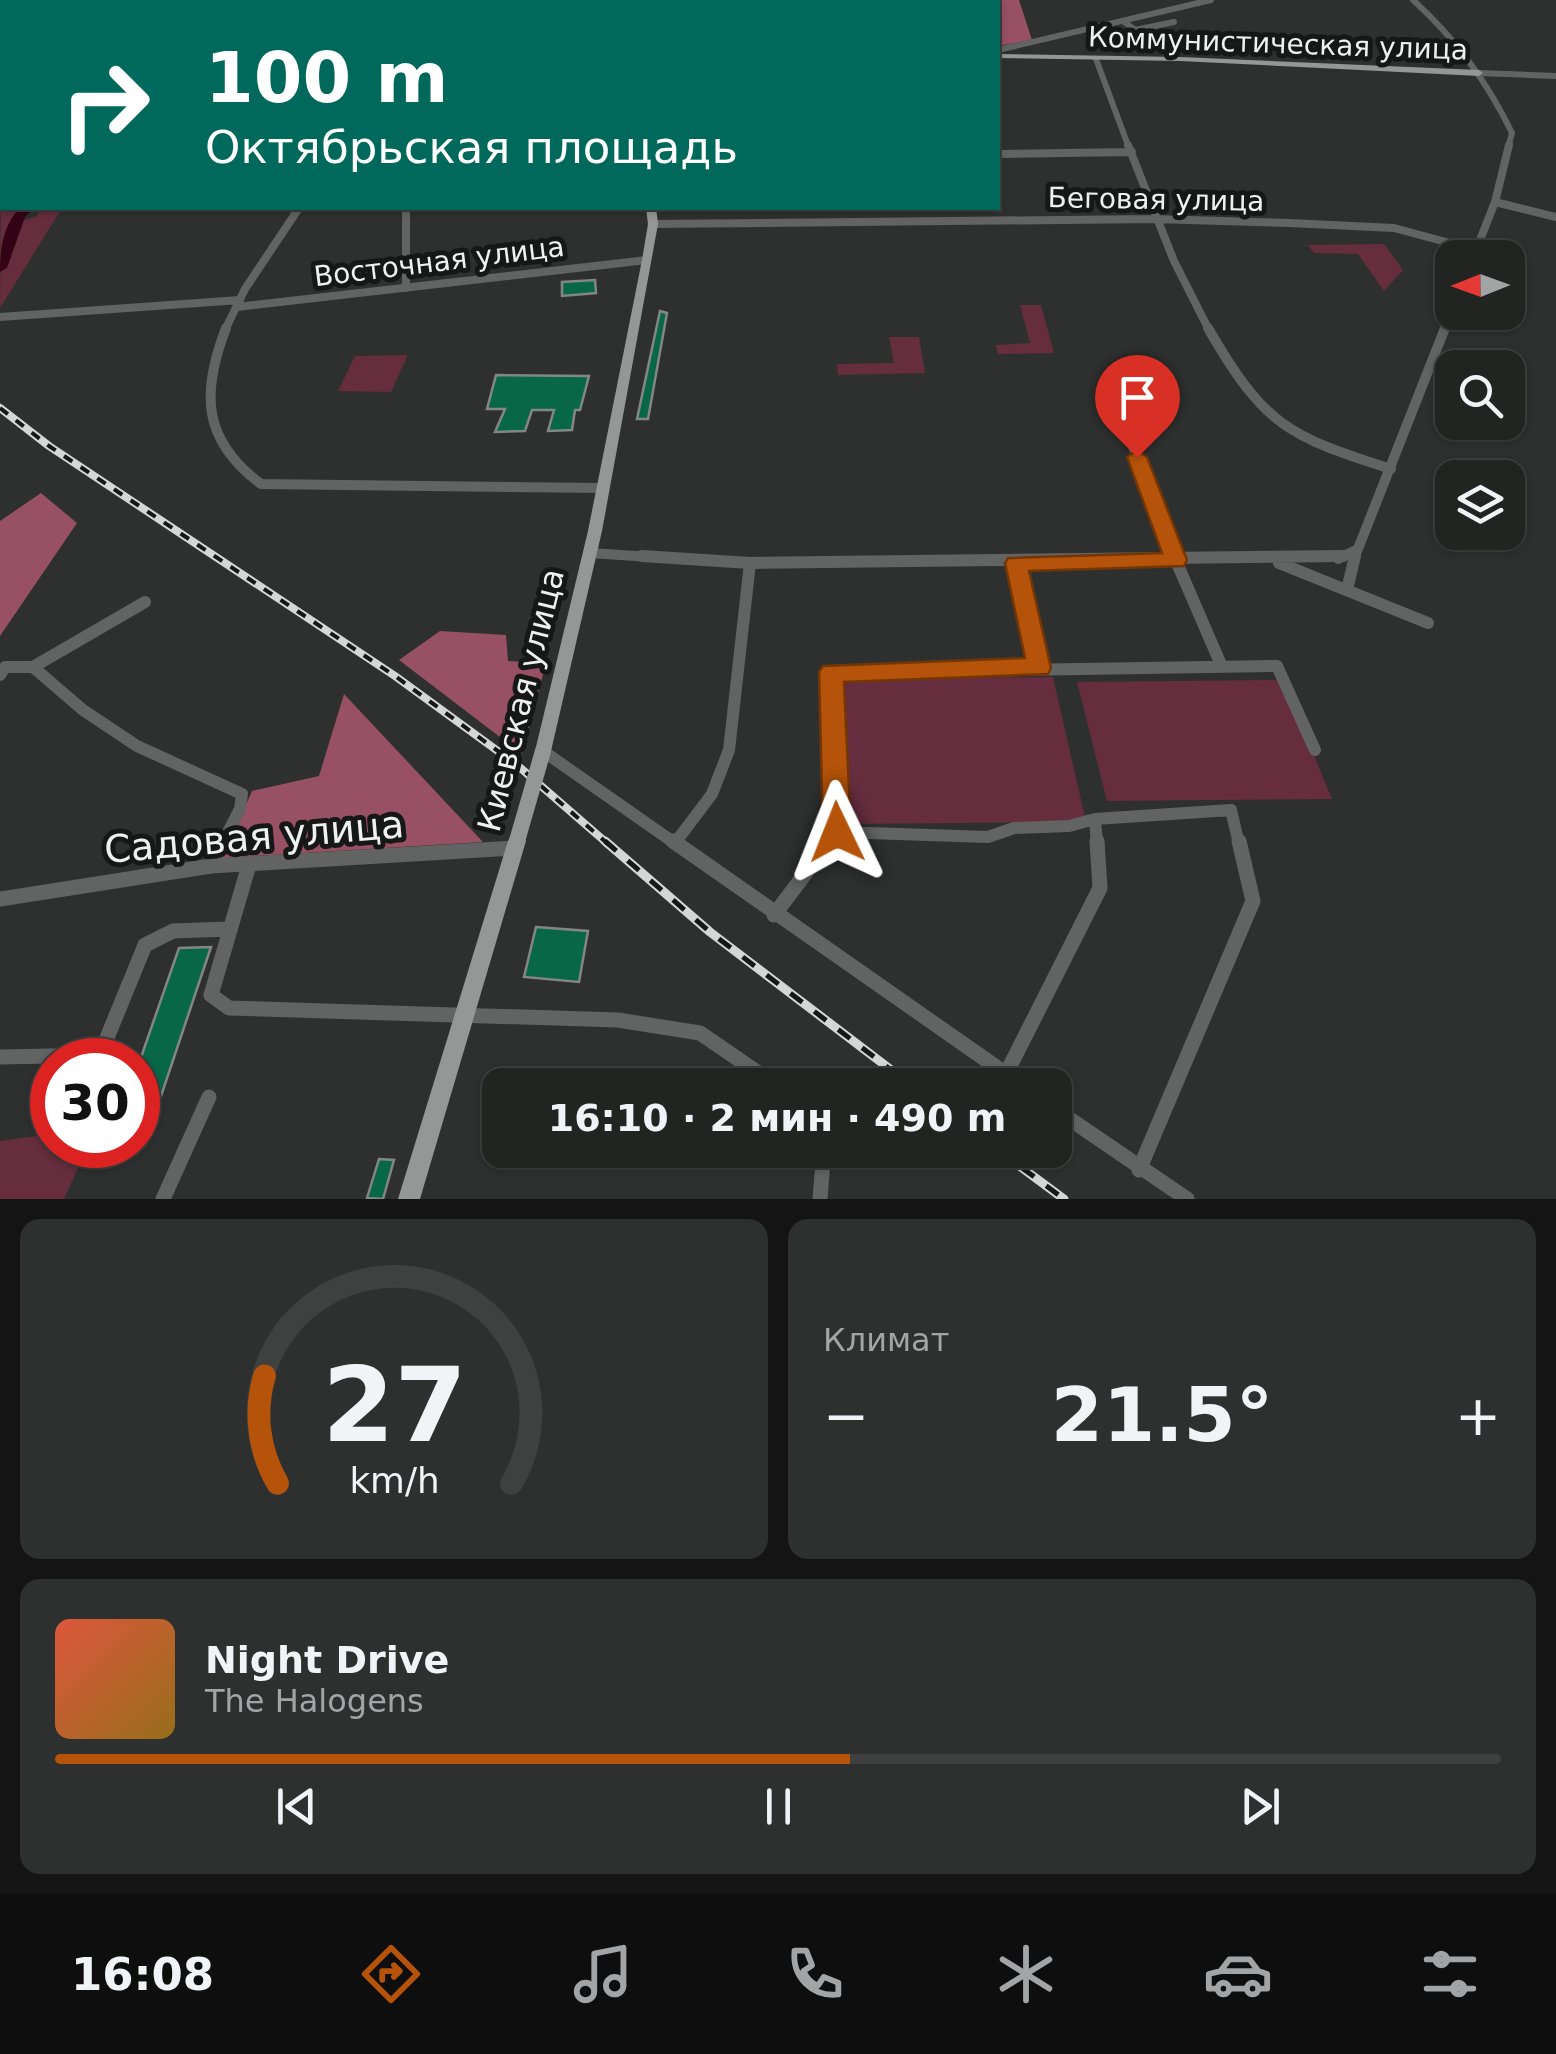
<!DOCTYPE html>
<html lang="ru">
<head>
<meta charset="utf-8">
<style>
  body { margin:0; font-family:"DejaVu Sans",sans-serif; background:#2e302f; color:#f1f3f6; height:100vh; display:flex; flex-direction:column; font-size:38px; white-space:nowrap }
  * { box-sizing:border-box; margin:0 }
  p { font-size:32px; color:#a2a4a5 }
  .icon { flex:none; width:55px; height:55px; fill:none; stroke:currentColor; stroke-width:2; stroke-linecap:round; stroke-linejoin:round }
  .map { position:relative; height:1199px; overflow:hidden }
  .sheet { display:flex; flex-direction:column; gap:20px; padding:20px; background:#131413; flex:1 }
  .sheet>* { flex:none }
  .guide { position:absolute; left:0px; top:0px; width:1000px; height:210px; box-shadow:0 2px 8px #0004,0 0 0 2px #3f4140; background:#00695c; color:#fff; overflow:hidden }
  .needle { width:65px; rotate:269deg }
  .buttons { position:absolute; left:1435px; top:240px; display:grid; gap:20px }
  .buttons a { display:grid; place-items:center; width:90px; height:90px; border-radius:20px; background:#222422; box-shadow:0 2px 8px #0004,0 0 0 2px #3f4140; font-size:50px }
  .speed { position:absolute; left:30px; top:1038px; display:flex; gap:20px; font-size:50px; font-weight:700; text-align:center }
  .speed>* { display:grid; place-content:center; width:130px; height:130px; border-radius:50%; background:#222422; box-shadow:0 2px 8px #0004,0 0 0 2px #3f4140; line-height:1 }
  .speed .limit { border:15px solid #d22; background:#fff; color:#111 }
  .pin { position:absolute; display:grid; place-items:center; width:85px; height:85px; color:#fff; margin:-102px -42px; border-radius:50% 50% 50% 0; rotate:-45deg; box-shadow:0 0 10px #0007 }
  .pin .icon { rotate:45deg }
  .me { position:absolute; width:110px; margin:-55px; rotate:358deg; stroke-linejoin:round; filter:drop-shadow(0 0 8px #0008) }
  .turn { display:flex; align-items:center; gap:35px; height:210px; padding:0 40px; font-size:45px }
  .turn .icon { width:130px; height:130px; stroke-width:2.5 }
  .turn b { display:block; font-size:70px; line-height:85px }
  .big { font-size:75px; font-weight:800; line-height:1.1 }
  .sheet .card { flex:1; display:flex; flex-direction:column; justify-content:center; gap:15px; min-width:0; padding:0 35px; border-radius:20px; background:#2e302f }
  .sheet .dial { align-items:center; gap:0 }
  .dial svg { height:260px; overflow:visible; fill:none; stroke:#3f4140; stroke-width:7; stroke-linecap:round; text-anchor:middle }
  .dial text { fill:#f1f3f6; stroke:none }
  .song { display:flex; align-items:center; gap:30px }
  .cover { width:120px; height:120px; border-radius:15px; background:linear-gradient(135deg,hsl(10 70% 55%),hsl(40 70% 35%)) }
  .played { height:10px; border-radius:5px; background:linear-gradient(90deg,#b45309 55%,#3f4140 55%) }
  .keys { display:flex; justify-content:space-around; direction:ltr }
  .heat { display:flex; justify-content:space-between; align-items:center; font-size:55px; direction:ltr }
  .sheet .tiles { flex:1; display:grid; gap:20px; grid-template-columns:1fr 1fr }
  .card:last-child { grid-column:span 2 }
  .trip { position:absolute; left:482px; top:1068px; width:590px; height:100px; border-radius:20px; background:#222422; box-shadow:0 2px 8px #0004,0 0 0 2px #3f4140; font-weight:800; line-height:100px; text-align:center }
  .dock { display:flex; height:160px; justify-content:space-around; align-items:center; background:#0e0e0e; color:#a2a4a5 }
  .dock .icon { width:70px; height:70px }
  .dock .current { color:#b45309 }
  .dock b { font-size:45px; color:#f1f3f6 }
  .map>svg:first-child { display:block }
  .green { fill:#652d3d }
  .forest { fill:#975064 }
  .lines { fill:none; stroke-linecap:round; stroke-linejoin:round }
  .river { fill:#330315; fill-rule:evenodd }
  .building { fill:#086747; stroke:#838684; stroke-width:2.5 }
  .minor-far4 { stroke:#626463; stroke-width:6 }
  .minor-far3 { stroke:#626463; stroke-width:8 }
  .minor-far2 { stroke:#626463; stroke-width:10 }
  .minor-far1 { stroke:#626463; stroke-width:12 }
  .minor { stroke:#626463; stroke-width:15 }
  .major { fill:#959796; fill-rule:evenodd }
  .rail-far1-casing { stroke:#d5d7d6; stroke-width:8 }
  .rail-casing { stroke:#d5d7d6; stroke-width:9 }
  .rail-far1 { stroke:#161717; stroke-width:4; stroke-dasharray:10; stroke-linecap:butt }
  .rail { stroke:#161717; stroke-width:5; stroke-dasharray:15; stroke-linecap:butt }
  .major-bridge { stroke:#959796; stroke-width:16 }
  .route { fill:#b45309; stroke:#753606; stroke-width:2.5 }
  .labels { text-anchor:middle; stroke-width:10; stroke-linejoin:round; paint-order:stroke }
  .far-street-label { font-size:28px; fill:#eff1f0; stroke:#161717 }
  .street-label { font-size:32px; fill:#eff1f0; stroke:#161717 }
  .near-street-label { font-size:38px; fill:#eff1f0; stroke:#161717 }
</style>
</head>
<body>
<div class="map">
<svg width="1556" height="1199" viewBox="0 0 1556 1199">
  <rect width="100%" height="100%" fill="#2d302e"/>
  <!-- green -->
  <path class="green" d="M2,18V208H24L20,216L22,221L37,216L42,208H62L0,308Z
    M1384,244L1403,270L1384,291L1358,254L1314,253L1308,245Z
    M1020,305H1041L1054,353L998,354L996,345L1030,343Z
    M889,337H919L925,373L838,375L837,364L894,363Z
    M408,355L391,392L338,391L355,356Z
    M1053,677L1086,822L847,824L839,679Z
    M1283,680L1332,799L1107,801L1077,682Z
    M52,1134V1145H88L64,1199H0V1141Z"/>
  <!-- forest -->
  <path class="forest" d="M956,0H1019L1032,40L998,46V2Z
    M41,493L77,523L0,636V521Z
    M440,631L506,635L508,661L546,663L522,754L399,660Z
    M344,694L483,842L223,858L252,791L319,776Z"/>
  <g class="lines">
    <!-- river -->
    <path class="river" d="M20,208H34L25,217L7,268L0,272C0,250 3,224 20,208Z"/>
  </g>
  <!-- building -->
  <path class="building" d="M595,280L596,293L562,296V282Z
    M660,311L667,313L648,419H637Z
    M496,375L589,376L580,410H575L572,430L548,431L554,410H532L525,431L495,432L505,409H487Z
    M536,927L588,931L579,982L524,977Z
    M211,947L153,1120H138V1066L179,948Z
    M379,1159L394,1160L383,1199L367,1198Z"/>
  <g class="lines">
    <!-- minor-far4 -->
    <path class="minor-far4" d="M613,0L621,2
      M1413,0C1455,38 1487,81 1512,133L1508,148
      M1123,21L1135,30L1174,22
      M998,50L1211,0
      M1096,59L1129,148
      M1479,73L1556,76"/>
    <!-- minor-far3 -->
    <path class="minor-far3" d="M1128,145L1174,261L1209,330
      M998,154L1132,152
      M1495,202L1556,217
      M406,208V288
      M653,224L1155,219L1290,223L1394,228L1476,250
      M1473,258L1495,202L1509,145
      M237,307L647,260
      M0,317L240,300
      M225,330L245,289L299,208
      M1444,330L1452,310"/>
    <!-- minor-far2 -->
    <path class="minor-far2" d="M226,328C201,393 202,440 261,484L603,488
      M1208,328C1264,425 1287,436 1391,469
      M1118,407L1175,559
      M590,553L682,559
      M1338,559L1356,550
      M1354,559L1445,328"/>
    <!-- minor-far1 -->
    <path class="minor-far1" d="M642,556L750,563L1343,556
      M1174,556L1222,667
      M1016,563L1039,667
      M1279,563L1428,623
      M1347,590L1355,556
      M33,667L145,602
      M0,675L5,667H33L83,710L137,746L242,794L240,809L222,844
      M543,751L676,844
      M1095,819L1097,844
      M675,843L712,794L729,750L750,563
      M828,844L837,832
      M1239,844L1231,810L1095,819L1069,826L1014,828L988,837L837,832L831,673L1277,666L1315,750"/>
    <!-- minor -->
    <path class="minor" d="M673,841L1022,1085
      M249,865L211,995L229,1008L618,1020L700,1033L776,1085
      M211,866L223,841
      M0,899L211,866L515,848
      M774,915L830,841
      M0,1057L100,1055L145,945L173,931L229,929
      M1006,1074L1100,888L1097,841
      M1055,1109L1187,1199
      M1139,1170L1253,901L1239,841
      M163,1199L209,1097
      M820,1199L824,1150"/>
    <!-- major -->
    <path class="major" d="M546,0H554L552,2H546Z
      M668,0H676L674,2H668Z
      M998,54L1180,57L1479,70L1483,73L1479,76L1180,61L998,58Z
      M646,208H656L658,224L602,531L551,751L549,756L543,758L537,756L535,751L588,531L642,260L648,224Z
      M517,833L523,835L526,841L420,1199H398L508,841L511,835Z"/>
    <defs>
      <path id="rail-far1" d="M0,408L49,446L395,676L517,765L608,844"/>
      <path id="rail" d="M605,841L710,932L911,1085
        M998,1150L1064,1199"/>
    </defs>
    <!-- rail-far1 casing -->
    <use href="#rail-far1" class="rail-far1-casing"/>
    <!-- rail casing -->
    <use href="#rail" class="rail-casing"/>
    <!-- rail-far1 -->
    <use href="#rail-far1" class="rail-far1"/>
    <!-- rail -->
    <use href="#rail" class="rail"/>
    <!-- major-bridge -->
    <path class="major-bridge" d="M517,841L543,751"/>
  </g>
  <!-- route -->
  <path class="route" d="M1137,450L1147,457L1187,560L1184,566L1029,571L1051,668L1048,674L844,682L851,832L847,841L837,844L827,841L823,832L819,672L823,666L1025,658L1005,563L1008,558L1162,553L1127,457Z"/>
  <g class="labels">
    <!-- far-street labels -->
    <g class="far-street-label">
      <text transform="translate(1278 43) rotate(2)" y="10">Коммунистическая улица</text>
      <text transform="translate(1156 199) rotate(1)" y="10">Беговая улица</text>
      <text transform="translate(439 261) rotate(-7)" y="10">Восточная улица</text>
    </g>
    <!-- street labels -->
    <g class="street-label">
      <text transform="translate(521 700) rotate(-76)" y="11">Киевская улица</text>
    </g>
    <!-- near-street labels -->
    <g class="near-street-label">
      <text transform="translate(254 837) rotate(-5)" y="13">Садовая улица</text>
    </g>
  </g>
</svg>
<div class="buttons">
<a><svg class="needle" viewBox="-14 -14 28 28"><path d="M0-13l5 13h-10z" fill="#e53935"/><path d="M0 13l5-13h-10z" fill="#a2a4a5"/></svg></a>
<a><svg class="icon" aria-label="search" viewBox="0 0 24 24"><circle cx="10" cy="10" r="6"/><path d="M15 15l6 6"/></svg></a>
<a><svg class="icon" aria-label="layers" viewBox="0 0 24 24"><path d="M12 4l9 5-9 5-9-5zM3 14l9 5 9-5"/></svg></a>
</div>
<div class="speed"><div class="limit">30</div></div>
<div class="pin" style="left:1137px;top:457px;background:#d93025"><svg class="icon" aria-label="arrive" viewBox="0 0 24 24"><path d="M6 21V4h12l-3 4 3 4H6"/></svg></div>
<svg class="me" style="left:837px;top:832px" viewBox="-20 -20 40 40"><path d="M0-17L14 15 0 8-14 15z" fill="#b45309" stroke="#fff" stroke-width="4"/></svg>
<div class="trip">16:10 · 2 мин · 490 m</div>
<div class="guide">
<div class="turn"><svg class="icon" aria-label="right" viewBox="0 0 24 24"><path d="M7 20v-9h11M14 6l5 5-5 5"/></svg><div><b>100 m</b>Октябрьская площадь</div></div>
</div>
</div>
<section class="sheet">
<div class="tiles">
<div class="card dial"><svg viewBox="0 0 100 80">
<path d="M14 69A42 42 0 1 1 86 69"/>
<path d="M14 69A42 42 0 0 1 10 36" stroke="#b45309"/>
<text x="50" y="56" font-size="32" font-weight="700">27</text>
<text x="50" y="72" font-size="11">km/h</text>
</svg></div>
<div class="card"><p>Климат</p>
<div class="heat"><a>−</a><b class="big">21.5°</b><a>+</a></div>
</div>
<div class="card">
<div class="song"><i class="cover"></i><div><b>Night Drive</b><p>The Halogens</p></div></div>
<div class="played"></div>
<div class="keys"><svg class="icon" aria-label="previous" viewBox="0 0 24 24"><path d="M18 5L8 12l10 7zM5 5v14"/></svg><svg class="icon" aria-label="pause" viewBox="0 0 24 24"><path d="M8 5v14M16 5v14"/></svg><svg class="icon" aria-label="next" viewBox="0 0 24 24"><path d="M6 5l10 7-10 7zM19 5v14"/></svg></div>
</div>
</div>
</section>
<nav class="dock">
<b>16:08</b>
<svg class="icon current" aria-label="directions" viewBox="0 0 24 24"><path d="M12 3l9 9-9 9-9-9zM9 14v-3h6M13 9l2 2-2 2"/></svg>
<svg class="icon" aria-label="music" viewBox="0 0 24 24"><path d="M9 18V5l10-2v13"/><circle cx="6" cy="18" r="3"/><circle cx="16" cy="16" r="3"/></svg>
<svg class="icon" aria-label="phone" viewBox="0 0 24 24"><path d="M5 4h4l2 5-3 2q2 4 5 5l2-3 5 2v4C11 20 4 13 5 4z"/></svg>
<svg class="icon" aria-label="climate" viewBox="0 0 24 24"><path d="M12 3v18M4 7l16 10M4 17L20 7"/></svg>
<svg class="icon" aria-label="car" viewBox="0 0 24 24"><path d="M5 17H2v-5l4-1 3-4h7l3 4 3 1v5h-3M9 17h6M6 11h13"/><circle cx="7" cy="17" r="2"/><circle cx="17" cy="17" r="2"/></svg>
<svg class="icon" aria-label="filters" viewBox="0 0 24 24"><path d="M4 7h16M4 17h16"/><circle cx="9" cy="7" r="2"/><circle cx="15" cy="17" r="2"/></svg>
</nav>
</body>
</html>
